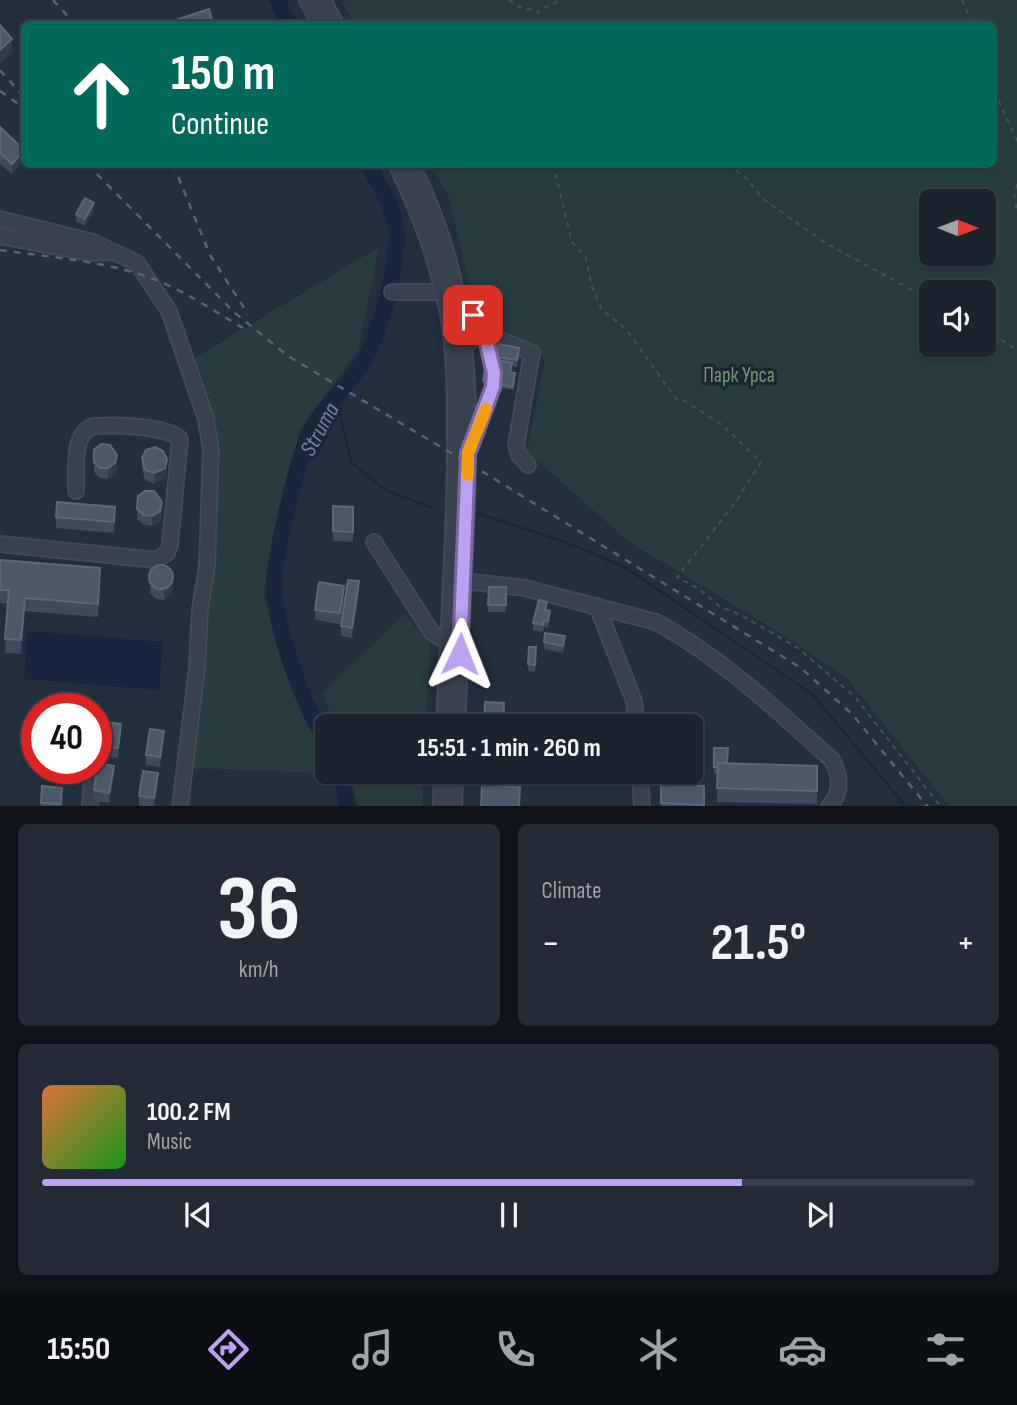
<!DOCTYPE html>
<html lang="en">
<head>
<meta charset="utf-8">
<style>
  body { margin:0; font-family:"Sofia Sans Condensed",sans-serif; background:#242b36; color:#f1f3f6; height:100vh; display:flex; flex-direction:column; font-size:26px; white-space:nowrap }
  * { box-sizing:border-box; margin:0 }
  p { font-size:23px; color:#a0a4aa }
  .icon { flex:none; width:38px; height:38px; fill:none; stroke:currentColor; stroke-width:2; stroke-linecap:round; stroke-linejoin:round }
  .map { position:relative; height:806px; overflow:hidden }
  .drawer { display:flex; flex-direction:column; gap:18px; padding:18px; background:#0f1319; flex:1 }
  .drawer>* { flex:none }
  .top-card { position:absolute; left:21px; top:21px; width:976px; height:147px; border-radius:10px; box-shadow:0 2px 5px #0004,0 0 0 2px #39404a; background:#00695c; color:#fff; overflow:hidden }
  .needle { width:46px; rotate:91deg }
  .buttons { position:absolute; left:919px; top:189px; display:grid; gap:14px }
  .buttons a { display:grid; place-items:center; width:77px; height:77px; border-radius:10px; background:#1b232e; box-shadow:0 2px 5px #0004,0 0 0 2px #39404a; font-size:35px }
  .speed { position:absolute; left:21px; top:693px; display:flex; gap:14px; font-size:35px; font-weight:700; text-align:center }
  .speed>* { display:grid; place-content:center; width:91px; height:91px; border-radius:50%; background:#1b232e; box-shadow:0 2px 5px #0004,0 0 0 2px #39404a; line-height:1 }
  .speed .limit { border:10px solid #d22; background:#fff; color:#111 }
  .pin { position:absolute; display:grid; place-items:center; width:60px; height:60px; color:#fff; margin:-30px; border-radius:14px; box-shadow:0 4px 10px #0006 }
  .me { position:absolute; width:77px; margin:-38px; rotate:2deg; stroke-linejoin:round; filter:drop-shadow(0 0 5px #0008) }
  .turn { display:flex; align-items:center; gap:24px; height:147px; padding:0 35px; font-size:32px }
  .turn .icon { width:91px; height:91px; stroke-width:2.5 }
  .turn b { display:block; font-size:49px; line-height:60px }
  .big { font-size:52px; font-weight:700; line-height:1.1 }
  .drawer .card { flex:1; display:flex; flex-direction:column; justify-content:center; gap:10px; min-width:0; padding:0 24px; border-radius:10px; background:#242b36 }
  .drawer .dial { align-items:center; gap:0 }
  .dial b { font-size:91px; line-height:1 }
  .song { display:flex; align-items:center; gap:21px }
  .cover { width:84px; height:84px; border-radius:10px; background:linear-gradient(135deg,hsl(20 70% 55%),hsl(120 70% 35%)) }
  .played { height:7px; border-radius:4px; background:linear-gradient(90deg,#bca0f2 75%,#39404a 75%) }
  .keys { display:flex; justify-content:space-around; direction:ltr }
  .heat { display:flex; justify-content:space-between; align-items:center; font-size:38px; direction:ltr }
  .drawer .tiles { flex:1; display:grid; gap:18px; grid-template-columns:1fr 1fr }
  .card:last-child { grid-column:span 2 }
  .trip { position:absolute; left:315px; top:714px; width:388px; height:70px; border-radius:10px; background:#1b232e; box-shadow:0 2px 5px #0004,0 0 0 2px #39404a; font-weight:700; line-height:70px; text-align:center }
  .menu { display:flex; height:112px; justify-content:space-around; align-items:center; background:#0b0e12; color:#a0a4aa }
  .menu .icon { width:49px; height:49px }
  .menu .active { color:#bca0f2 }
  .menu b { font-size:32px; color:#f1f3f6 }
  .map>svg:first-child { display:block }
  .green { fill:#263c3f; fill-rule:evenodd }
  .water { fill:#17263c }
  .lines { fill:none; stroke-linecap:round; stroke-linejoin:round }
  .stream { stroke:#17263c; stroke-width:2.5 }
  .river { stroke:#17263c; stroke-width:16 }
  .minor-casing { stroke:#414a57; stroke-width:18 }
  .path { stroke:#3f5557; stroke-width:2; stroke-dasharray:5 5; stroke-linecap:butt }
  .minor { stroke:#38414e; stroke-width:14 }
  .rail { stroke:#5a6575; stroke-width:2.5; stroke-dasharray:7 7; stroke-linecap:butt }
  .wall { fill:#3f4b5c }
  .shaded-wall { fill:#2f3b4b }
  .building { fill:#4b5868; stroke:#5c6777; stroke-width:2 }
  .route-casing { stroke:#7a689d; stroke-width:18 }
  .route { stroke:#bca0f2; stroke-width:12 }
  .slow { stroke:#f59e0b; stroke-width:12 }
  .labels { text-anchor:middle; stroke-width:7; stroke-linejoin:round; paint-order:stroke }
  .park-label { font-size:21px; fill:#6b9a76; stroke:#1d2633 }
  .water-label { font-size:23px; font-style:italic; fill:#6d86a8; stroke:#1d2633 }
</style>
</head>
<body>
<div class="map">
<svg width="1017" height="807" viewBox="0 0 1017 807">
  <rect width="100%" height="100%" fill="#242f3e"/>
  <!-- green -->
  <path class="green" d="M342,0H1017V806H949L846,677L774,629L629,542L527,451L545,361L536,347L498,330L473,299L449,197L431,165L994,164V24H354ZM931,201H984V254H931ZM931,292H984V345H931Z
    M379,247L358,350L300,430L263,593L311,727L327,753L325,773L190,768L217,527L220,465L214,422L195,358Z
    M404,614L430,644L426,726H334L323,693Z
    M349,772H423L422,806H358Z"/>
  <!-- water -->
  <path class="water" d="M28,631L163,642L159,690L24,679Z"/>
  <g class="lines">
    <!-- stream -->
    <path class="stream" d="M336,396L351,462L385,490L432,508
      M477,513L562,541L623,566L812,694L906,807"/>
    <!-- river -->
    <path class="river" d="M277,0L290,24
      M327,741C304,710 275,626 274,587C274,558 297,459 310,432C322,407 346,389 361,365C380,337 402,255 395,222C391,202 377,183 368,164
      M341,772L348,807"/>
    <defs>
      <path id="minor" d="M307,0L320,24
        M323,0L336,24
        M396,164C421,215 441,270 450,326C456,370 455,415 455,459C454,548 448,637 444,726
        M411,164C471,280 470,382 467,507C464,580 461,653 457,726
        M0,219L93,242L109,250
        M0,236L90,253L114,252L137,263L169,311L206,419L211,450L207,566L200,609L197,668L180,807
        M392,292H443
        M462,300L482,323L494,373L493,387L472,445
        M466,346L476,336L503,341L532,353L516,445L519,455L528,465
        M374,542L432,633L448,642
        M0,544L156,560L167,553L170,545L180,439C170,426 109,424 91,427C71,438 77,471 76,491
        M464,581L525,588L656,622C722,658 777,710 832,760C841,777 842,792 829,807
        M597,606L634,701L637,726
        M96,743L97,740
        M640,772L642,807
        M90,807L93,768
        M441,807L442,772
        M454,807L455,772"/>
    </defs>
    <!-- minor casing -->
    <use href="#minor" class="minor-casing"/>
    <!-- path -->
    <path class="path" d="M509,0L519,7L537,11
      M962,0L973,24
      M541,24L538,11L560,0
      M994,71L998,99L1017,141
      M553,164L572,242L586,258L592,287L602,310L626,329L676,399L683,400L721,424L761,462L735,503L677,577L699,589L720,607L741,615L798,648L855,697L941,807
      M728,164L747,179L763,199L827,244L931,300
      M1017,184L1014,193L1017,213
      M984,329L1017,350"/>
    <!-- minor -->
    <use href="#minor" class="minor"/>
    <!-- rail -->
    <path class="rail" d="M53,0L75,24
      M0,70L24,97
      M0,91L24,108
      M87,164L235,313L288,356L488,475L801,668L852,714L928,807
      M173,164L210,255L248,314
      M0,250C54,258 113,261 163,283C191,295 217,313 243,328"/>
  </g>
  <!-- wall -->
  <path class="wall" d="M0,127L24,150V160L12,174L0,164Z
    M94,210L85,226L76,221V214Z
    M519,355L517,367L512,366L511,372L515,376L513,390L483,385V381L494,370L496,357Z
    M94,450L117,465L115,474L108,479L100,478L94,472Z
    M142,458L167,469L165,478L154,484L145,480L142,468Z
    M138,496L162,512L160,521L152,526L144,525L137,519Z
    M353,507V542L333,541V531Z
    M56,517L115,518L114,533L56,528Z
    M0,560L100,582L98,617L25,611L21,654L5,653L8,604L0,603Z
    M150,570L173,591L164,600L156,599L150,593Z
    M489,587H506V612H488Z
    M359,592L352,638L341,636V626Z
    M344,596L340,624L315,620V610Z
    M547,610L550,618L548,628L544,627L543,632L533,630V623Z
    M544,642L565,643L563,653L544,649Z
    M536,647L535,672L528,671V664Z
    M121,734L118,758L100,756V746Z
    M164,741L160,767L146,765V755Z
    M727,763L817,766V804L717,802L718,774H714V767Z
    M482,772H501V782L482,781Z
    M593,772H622V784H593Z
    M114,776L109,803L94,800V790Z
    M158,783L154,807L139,806V796Z
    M661,785L704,786V807H661Z
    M42,786L62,795L61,807H41Z"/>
  <!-- shaded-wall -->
  <path class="shaded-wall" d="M12,39V53L0,64V50Z
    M24,150V160L12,174V164Z
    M94,203V210L85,226V219Z
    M117,455V465L115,474L108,479V468Z
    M167,459V469L165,478L154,484V473Z
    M162,502V512L160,521L152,526V516Z
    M100,568V582L98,617V604Z
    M173,580V591L164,600V590Z
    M359,581V592L352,638V628Z
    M344,586V596L340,624V613Z
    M25,598V611L21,654V640Z
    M121,724V734L118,758V748Z
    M164,731V741L160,767V757Z
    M114,766V776L109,803V793Z
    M158,773V783L154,807V798Z"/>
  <!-- building -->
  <path class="building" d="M209,9L213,23L207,24H167V23Z
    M0,25L12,39L0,50Z
    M0,127L24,150L12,164L0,153Z
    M85,198L94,203L85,219L76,214Z
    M499,344L519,348L517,360L496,357Z
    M496,360L512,363L510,372L515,373L513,387L483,381L485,368L494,370Z
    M101,444L110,445L117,455L115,463L108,468H100L94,462V450Z
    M155,447L163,451L167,459L165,468L154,473L145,470L142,458L146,450Z
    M145,491H154L162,502L160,511L152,516L144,515L137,509L138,496Z
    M57,502L115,507L114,522L56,517Z
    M333,506L353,507V532L333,531Z
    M0,560L100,568L98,604L25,598L21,640L5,639L9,590H0Z
    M149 577a12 12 0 1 1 24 0a12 12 0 1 1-24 0Z
    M348,580L359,581L352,628L341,626Z
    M319,582L344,586L340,613L315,610Z
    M489,587H506V605H488Z
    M539,600L547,602L545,610L550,611L548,621L544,620L543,625L533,623Z
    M545,633L565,636L563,646L544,642Z
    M529,647H536L535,665L528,664Z
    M485,702L504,703L503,726H484Z
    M586,720H623V726H586Z
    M103,722L121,724L118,748L100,746Z
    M150,729L164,731L160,757L146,755Z
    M714,748H728L727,763H718V767H714Z
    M98,763L114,766L109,793L94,790Z
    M718,763L817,766V791L717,788Z
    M143,771L158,773L154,798L139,796Z
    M482,785L520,787L519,807H481Z
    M661,785L704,786V805L661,803Z
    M42,786L62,788L61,804L41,803Z"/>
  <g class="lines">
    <defs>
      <path id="route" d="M460,654L468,453L493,387L494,373L482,323L473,315"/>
    </defs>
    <!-- route casing -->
    <use href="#route" class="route-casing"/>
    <!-- route -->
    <use href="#route" class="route"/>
    <!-- slow -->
    <path class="slow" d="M468,475V453L486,409"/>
  </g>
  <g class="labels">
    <!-- park labels -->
    <g class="park-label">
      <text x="739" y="382">Парк Урса</text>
    </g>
    <!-- water labels -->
    <g class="water-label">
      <text transform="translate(319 429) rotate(-61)" y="8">Struma</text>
    </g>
  </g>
</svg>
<div class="buttons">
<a><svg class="needle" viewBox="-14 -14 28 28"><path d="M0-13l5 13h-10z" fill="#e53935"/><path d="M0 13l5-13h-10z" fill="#a0a4aa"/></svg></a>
<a><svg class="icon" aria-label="sound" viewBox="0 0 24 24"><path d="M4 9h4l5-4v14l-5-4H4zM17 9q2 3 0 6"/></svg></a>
</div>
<div class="speed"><div class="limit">40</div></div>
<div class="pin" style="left:473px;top:315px;background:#d93025"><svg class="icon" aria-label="arrive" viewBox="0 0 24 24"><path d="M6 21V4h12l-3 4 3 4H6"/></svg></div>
<svg class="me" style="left:460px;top:654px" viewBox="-20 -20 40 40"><path d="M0-17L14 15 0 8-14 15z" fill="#bca0f2" stroke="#fff" stroke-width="4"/></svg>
<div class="trip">15:51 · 1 min · 260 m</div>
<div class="top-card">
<div class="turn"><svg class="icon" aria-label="ahead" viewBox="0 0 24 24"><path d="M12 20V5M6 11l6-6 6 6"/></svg><div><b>150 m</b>Continue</div></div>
</div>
</div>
<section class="drawer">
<div class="tiles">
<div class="card dial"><b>36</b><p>km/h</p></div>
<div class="card"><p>Climate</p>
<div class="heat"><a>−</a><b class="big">21.5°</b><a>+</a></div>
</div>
<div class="card">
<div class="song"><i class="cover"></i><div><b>100.2 FM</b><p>Music</p></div></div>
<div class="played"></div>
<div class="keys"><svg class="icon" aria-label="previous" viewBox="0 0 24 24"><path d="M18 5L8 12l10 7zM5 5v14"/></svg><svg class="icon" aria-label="pause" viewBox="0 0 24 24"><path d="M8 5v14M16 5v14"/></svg><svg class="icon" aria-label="next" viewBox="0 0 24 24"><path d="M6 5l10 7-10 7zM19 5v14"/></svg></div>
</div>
</div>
</section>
<nav class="menu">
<b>15:50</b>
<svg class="icon active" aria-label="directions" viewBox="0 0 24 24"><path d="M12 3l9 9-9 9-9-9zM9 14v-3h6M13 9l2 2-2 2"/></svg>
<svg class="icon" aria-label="music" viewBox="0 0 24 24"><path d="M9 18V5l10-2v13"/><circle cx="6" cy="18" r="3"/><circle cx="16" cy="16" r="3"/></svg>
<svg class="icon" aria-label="phone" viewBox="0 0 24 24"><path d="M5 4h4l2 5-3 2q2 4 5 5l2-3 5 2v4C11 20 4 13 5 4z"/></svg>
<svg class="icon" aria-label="climate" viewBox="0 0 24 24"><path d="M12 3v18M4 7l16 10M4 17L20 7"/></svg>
<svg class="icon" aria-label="car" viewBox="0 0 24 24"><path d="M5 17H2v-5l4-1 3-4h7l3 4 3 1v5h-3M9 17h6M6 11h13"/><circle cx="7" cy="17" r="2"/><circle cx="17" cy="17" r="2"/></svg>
<svg class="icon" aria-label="filters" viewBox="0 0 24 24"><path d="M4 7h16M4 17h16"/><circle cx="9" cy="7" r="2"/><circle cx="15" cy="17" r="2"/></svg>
</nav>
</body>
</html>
